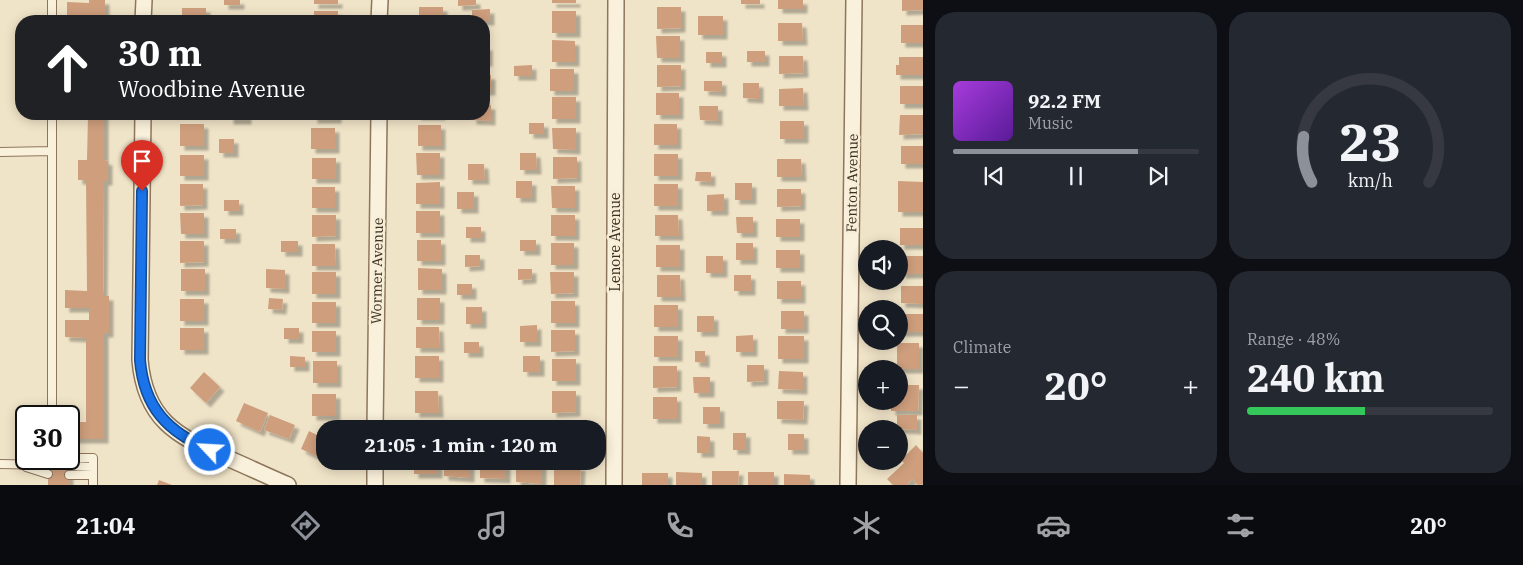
<!DOCTYPE html>
<html lang="en">
<head>
<meta charset="utf-8">
<style>
  body { margin:0; font-family:"IBM Plex Serif",serif; background:#242831; color:#f1f3f6; height:100vh; display:flex; flex-direction:column; font-size:19px; white-space:nowrap }
  * { box-sizing:border-box; margin:0 }
  p { font-size:16px; color:#9ea1a6 }
  .icon { flex:none; width:28px; height:28px; fill:none; stroke:currentColor; stroke-width:2; stroke-linecap:round; stroke-linejoin:round }
  .map { position:relative; flex:1; overflow:hidden }
  .side { display:flex; flex-direction:column; gap:12px; padding:12px; background:#0d0f14; width:600px }
  .side>* { flex:none }
  .hud { position:absolute; left:15px; top:15px; width:475px; height:105px; border-radius:20px; box-shadow:0 2px 12px #0003; background:#202124; color:#fff; overflow:hidden }
  .buttons { position:absolute; left:858px; top:240px; display:grid; gap:10px }
  .buttons a { display:grid; place-items:center; width:50px; height:50px; border-radius:50%; background:#171b24; box-shadow:0 2px 12px #0003; font-size:25px }
  .speed { position:absolute; left:15px; top:405px; display:flex; gap:10px; font-size:25px; font-weight:700; text-align:center }
  .speed>* { display:grid; place-content:center; width:65px; height:65px; border-radius:50%; background:#171b24; box-shadow:0 2px 12px #0003; line-height:1 }
  .speed .limit { border:2px solid #111; border-radius:8px; background:#fff; color:#111 }
  .pin { position:absolute; display:grid; place-items:center; width:42px; height:42px; color:#fff; margin:-51px -21px; border-radius:50% 50% 50% 0; rotate:-45deg; box-shadow:0 0 5px #0007 }
  .pin .icon { rotate:45deg }
  .me { position:absolute; width:55px; margin:-28px; rotate:295deg; stroke-linejoin:round; filter:drop-shadow(0 0 4px #0008) }
  .turn { display:flex; align-items:center; gap:18px; height:105px; padding:0 20px; font-size:22px }
  .turn .icon { width:65px; height:65px; stroke-width:2.5 }
  .turn b { display:block; font-size:35px; line-height:42px }
  .big { font-size:38px; font-weight:700; line-height:1.1 }
  .side .widget { flex:1; display:flex; flex-direction:column; justify-content:center; gap:8px; min-width:0; padding:0 18px; border-radius:20px; background:#242831 }
  .side .dial { align-items:center; gap:0 }
  .dial svg { height:130px; overflow:visible; fill:none; stroke:#363941; stroke-width:7; stroke-linecap:round; text-anchor:middle }
  .dial text { fill:#f1f3f6; stroke:none }
  .song { display:flex; align-items:center; gap:15px }
  .cover { width:60px; height:60px; border-radius:8px; background:linear-gradient(135deg,hsl(280 70% 55%),hsl(270 70% 35%)) }
  .played { height:5px; border-radius:2px; background:linear-gradient(90deg,#8c9099 75%,#363941 75%) }
  .keys { display:flex; justify-content:space-around; direction:ltr }
  .heat { display:flex; justify-content:space-between; align-items:center; font-size:28px; direction:ltr }
  .charge { height:8px; border-radius:4px; background:linear-gradient(90deg,#34c759 48%,#363941 0) }
  .side .tiles { flex:1; display:grid; gap:12px; grid-template-columns:repeat(2,1fr) }
  .trip { position:absolute; left:316px; top:420px; width:290px; height:50px; border-radius:20px; background:#171b24; box-shadow:0 2px 12px #0003; font-weight:700; line-height:50px; text-align:center }
  .tabs { display:flex; height:80px; justify-content:space-around; align-items:center; background:#090b0e; color:#9ea1a6 }
  .tabs .icon { width:35px; height:35px }
  .tabs .on { color:#8c9099 }
  .tabs b { font-size:22px; color:#f1f3f6 }
  main { display:flex; flex:1; min-height:0 }
  .map>svg:first-child { display:block }
  .building { fill:#cf9f7d; filter:url(#shadow) }
  .lines { fill:none; stroke-linecap:round; stroke-linejoin:round }
  .service-casing { stroke:#8d765c; stroke-width:10 }
  .minor-casing { stroke:#8d765c; stroke-width:18 }
  .service { stroke:#faf1dc; stroke-width:8 }
  .minor { stroke:#faf1dc; stroke-width:15 }
  .route-casing { stroke:#114b97; stroke-width:12 }
  .route { stroke:#1a73e8; stroke-width:9 }
  .labels { text-anchor:middle; stroke-width:5; stroke-linejoin:round; paint-order:stroke }
  .street-label { font-size:14px; fill:#3d2e20; stroke:#f7eed8 }
</style>
</head>
<body>
<main>
<div class="map">
<svg width="923" height="485" viewBox="0 0 923 485">
  <defs>
    <filter id="shadow"><feDropShadow dx="4.5" dy="4.5" stdDeviation="1" flood-color="#0004"/></filter>
  </defs>
  <rect width="100%" height="100%" fill="#f0e4c8"/>
  <!-- building -->
  <path class="building" d="M89,0H105V21L67,20V2L89,3Z
    M224,0H240V5H224Z
    M314,0H338V4H314Z
    M458,0H476V5L458,6Z
    M552,0H576V3H552Z
    M741,0H760V4H741Z
    M778,0H803V9H778Z
    M902,0H923V10L902,11Z
    M419,7H443V21H419Z
    M657,7H681V28L657,29Z
    M182,8H206V21H182Z
    M490,9V21H472V10Z
    M314,11H338V21H314Z
    M552,11H576V33H552Z
    M698,16H723V35H698Z
    M778,23H802L803,41H778Z
    M901,25H923V43H901Z
    M656,36H680V58H657Z
    M552,40L575,41V62H552Z
    M484,46H488V62H484Z
    M747,51H765V62H747Z
    M706,52H722V63H706Z
    M779,56H803L804,73L779,74Z
    M899,57H923V75H896V65H899Z
    M532,65V76H514V66Z
    M657,65H681V86L657,87Z
    M550,69H574V91H550Z
    M484,75H491V91H484Z
    M704,81H722V92L704,91Z
    M743,83H759V99L743,98Z
    M900,86H923V104H900Z
    M803,88L804,106H779V89Z
    M656,93H679V115H656Z
    M552,97H576V119H552Z
    M484,105H491V121L472,120V114H484Z
    M699,106H718V121L700,120Z
    M88,114H104V160L108,161V181H104L103,296H109V333H104V439H69V422H86V338L65,337V320H89V308H65V290L87,291L86,180H78V160H87Z
    M229,114H247V120H229Z
    M313,114H337V119H313Z
    M417,114H441V116H417Z
    M900,115H923V134L899,135Z
    M780,121H804V139H780Z
    M529,123H544V134H529Z
    M180,124H204V146H180Z
    M654,124H677V145H654Z
    M418,125H441V146H418Z
    M311,128H335V149H311Z
    M552,128H576V150L553,149Z
    M219,139H234V153H219Z
    M901,146H923V164H901Z
    M416,153H440V175H417Z
    M520,153H536L537,170H520Z
    M654,154H678V176H654Z
    M180,155H204V176H180Z
    M553,157H577V178L553,179Z
    M312,158H336V179H312Z
    M777,159H801L802,177H777Z
    M468,164H484L485,180H468Z
    M696,172H711V182L695,181Z
    M516,181H532V198H516Z
    M898,181L923,182V212H898Z
    M440,182V204H416V183Z
    M735,183H752V200H735Z
    M180,184H203V205L180,206Z
    M654,184H678V206H654Z
    M551,186H575V208H552Z
    M312,187H335V208H312Z
    M777,189H801V206L777,207Z
    M457,192H474V209H457Z
    M724,194V211H707V195Z
    M224,200H239V211H224Z
    M416,211H440V233H416Z
    M180,213H204V234H181Z
    M312,215H336V236L312,237Z
    M551,215H575V236H551Z
    M655,215H678L679,236H655Z
    M736,217H753V233H737Z
    M776,219H800V237H776Z
    M466,227H481V238H466Z
    M900,228H923V245H900Z
    M220,229H236V239H220Z
    M417,240H441V261H417Z
    M520,240H536V251H520Z
    M180,241H204V262L180,263Z
    M281,241H298V252H281Z
    M551,243H574V265H551Z
    M736,243H753V260H736Z
    M312,244H335L336,266H312Z
    M656,245H680V267H656Z
    M776,250H800V268H776Z
    M465,255H480V266L465,267Z
    M706,256H723V273H706Z
    M901,256H923V274H901Z
    M418,268L442,269V290H418Z
    M181,269H205V291H181Z
    M266,269L285,270V289L266,288Z
    M518,269H532V279L518,280Z
    M312,272H336V294H312Z
    M550,272H574V293L551,294Z
    M657,275H680L681,297H657Z
    M734,275H751V291H734Z
    M777,281H801V299H777Z
    M457,284H472V295H457Z
    M901,286H923V304L901,303Z
    M269,298L283,299L282,310L268,309Z
    M417,298H440V320H417Z
    M180,299H204V321H180Z
    M551,301H575V323H551Z
    M312,302H336V323H312Z
    M654,305H678V327H654Z
    M466,307H482V324H466Z
    M781,311H804V329H781Z
    M900,314H923V332H900Z
    M697,316H714V332H697Z
    M537,325V342H520V326Z
    M416,327H439L440,348H416Z
    M180,328H204V350H180Z
    M284,328H299V339H284Z
    M551,330H575V351L551,352Z
    M312,331H336V352H312Z
    M753,335V352H736V336Z
    M654,336H678V357H654Z
    M778,336H804V359H778Z
    M464,342H479V353H464Z
    M897,343H919V369H897Z
    M695,351H705V363L695,362Z
    M290,356L305,357V367H290Z
    M415,356H439V378H415Z
    M523,356H540V372H523Z
    M552,359H576V381H552Z
    M313,361H337V383H313Z
    M747,365H764V381L747,382Z
    M653,366H677V387L653,388Z
    M779,371L803,372V390L778,389Z
    M204,372L220,387L206,403L190,388Z
    M693,377H710V393H694Z
    M899,385H919L918,411H891V401H899Z
    M415,391H438L439,413H415Z
    M552,391H576V412L552,413Z
    M312,394H336V416H312Z
    M653,397H677V419H653Z
    M777,401H804L803,420L777,419Z
    M244,403L268,413L260,432L236,421Z
    M703,407H720V424H703Z
    M270,415L295,425L289,439L264,430Z
    M897,415H917V430L897,429Z
    M428,420V429H414L413,421Z
    M464,422L477,423L476,429H464Z
    M535,422L549,423V429H535Z
    M553,422H573V429H553Z
    M309,431L325,439V460L301,449Z
    M733,433H746V450H733Z
    M788,434H804V450H788Z
    M697,436L710,437V453H697Z
    M916,445L923,453V484L918,485L912,479L907,485H893L887,479L904,463L901,460Z
    M48,459H69V485H48Z
    M414,461H438V474H414Z
    M444,461H470V478L444,476Z
    M480,461H506V479L480,478Z
    M516,461H542V484L516,482Z
    M554,466H581L580,485H554Z
    M712,471H739L738,485H712Z
    M676,472L702,473V485H676Z
    M748,472H774V485H748Z
    M642,473H668V485H642Z
    M784,474L810,475V485H784Z
    M159,480L172,485H157Z"/>
  <g class="lines">
    <defs>
      <path id="service" d="M52,0V21
        M52,114V416
        M0,152L52,151
        M69,458H93V485
        M0,464L48,465
        M69,466L93,467
        M26,467L48,474
        M69,475H93"/>
      <path id="minor" d="M143,21L144,0
        M379,21L380,0
        M143,114L140,360C145,419 176,436 225,457C246,466 267,476 288,485
        M375,429L379,114
        M375,485V461
        M614,485L616,0
        M848,485L854,0"/>
    </defs>
    <!-- service casing -->
    <use href="#service" class="service-casing"/>
    <!-- minor casing -->
    <use href="#minor" class="minor-casing"/>
    <!-- service -->
    <use href="#service" class="service"/>
    <!-- minor -->
    <use href="#minor" class="minor"/>
  </g>
  <g class="lines">
    <defs>
      <path id="route" d="M142,191L140,360C144,408 168,432 210,450"/>
    </defs>
    <!-- route casing -->
    <use href="#route" class="route-casing"/>
    <!-- route -->
    <use href="#route" class="route"/>
  </g>
  <g class="labels">
    <!-- street labels -->
    <g class="street-label">
      <text transform="translate(852 183) rotate(-89)" y="5">Fenton Avenue</text>
      <text transform="translate(615 242) rotate(-90)" y="5">Lenore Avenue</text>
      <text transform="translate(377 271) rotate(-89)" y="5">Wormer Avenue</text>
    </g>
  </g>
</svg>
<div class="buttons">
<a><svg class="icon" aria-label="sound" viewBox="0 0 24 24"><path d="M4 9h4l5-4v14l-5-4H4zM17 9q2 3 0 6"/></svg></a>
<a><svg class="icon" aria-label="search" viewBox="0 0 24 24"><circle cx="10" cy="10" r="6"/><path d="M15 15l6 6"/></svg></a>
<a>+</a>
<a>−</a>
</div>
<div class="speed"><div class="limit">30</div></div>
<div class="pin" style="left:142px;top:191px;background:#d93025"><svg class="icon" aria-label="arrive" viewBox="0 0 24 24"><path d="M6 21V4h12l-3 4 3 4H6"/></svg></div>
<svg class="me" style="left:210px;top:450px" viewBox="-20 -20 40 40"><circle r="17" fill="#1a73e8" stroke="#fff" stroke-width="3"/><path d="M0-11L8 9 0 5-8 9z" fill="#fff"/></svg>
<div class="trip">21:05 · 1 min · 120 m</div>
<div class="hud">
<div class="turn"><svg class="icon" aria-label="ahead" viewBox="0 0 24 24"><path d="M12 20V5M6 11l6-6 6 6"/></svg><div><b>30 m</b>Woodbine Avenue</div></div>
</div>
</div>
<section class="side">
<div class="tiles">
<div class="widget">
<div class="song"><i class="cover"></i><div><b>92.2 FM</b><p>Music</p></div></div>
<div class="played"></div>
<div class="keys"><svg class="icon" aria-label="previous" viewBox="0 0 24 24"><path d="M18 5L8 12l10 7zM5 5v14"/></svg><svg class="icon" aria-label="pause" viewBox="0 0 24 24"><path d="M8 5v14M16 5v14"/></svg><svg class="icon" aria-label="next" viewBox="0 0 24 24"><path d="M6 5l10 7-10 7zM19 5v14"/></svg></div>
</div>
<div class="widget dial"><svg viewBox="0 0 100 80">
<path d="M14 69A42 42 0 1 1 86 69"/>
<path d="M14 69A42 42 0 0 1 9 41" stroke="#8c9099"/>
<text x="50" y="56" font-size="32" font-weight="700">23</text>
<text x="50" y="72" font-size="11">km/h</text>
</svg></div>
<div class="widget"><p>Climate</p>
<div class="heat"><a>−</a><b class="big">20°</b><a>+</a></div>
</div>
<div class="widget"><p>Range · 48%</p><b class="big">240 km</b><div class="charge"></div></div>
</div>
</section>
</main>
<nav class="tabs">
<b>21:04</b>
<svg class="icon on" aria-label="directions" viewBox="0 0 24 24"><path d="M12 3l9 9-9 9-9-9zM9 14v-3h6M13 9l2 2-2 2"/></svg>
<svg class="icon" aria-label="music" viewBox="0 0 24 24"><path d="M9 18V5l10-2v13"/><circle cx="6" cy="18" r="3"/><circle cx="16" cy="16" r="3"/></svg>
<svg class="icon" aria-label="phone" viewBox="0 0 24 24"><path d="M5 4h4l2 5-3 2q2 4 5 5l2-3 5 2v4C11 20 4 13 5 4z"/></svg>
<svg class="icon" aria-label="climate" viewBox="0 0 24 24"><path d="M12 3v18M4 7l16 10M4 17L20 7"/></svg>
<svg class="icon" aria-label="car" viewBox="0 0 24 24"><path d="M5 17H2v-5l4-1 3-4h7l3 4 3 1v5h-3M9 17h6M6 11h13"/><circle cx="7" cy="17" r="2"/><circle cx="17" cy="17" r="2"/></svg>
<svg class="icon" aria-label="filters" viewBox="0 0 24 24"><path d="M4 7h16M4 17h16"/><circle cx="9" cy="7" r="2"/><circle cx="15" cy="17" r="2"/></svg>
<b>20°</b>
</nav>
</body>
</html>
